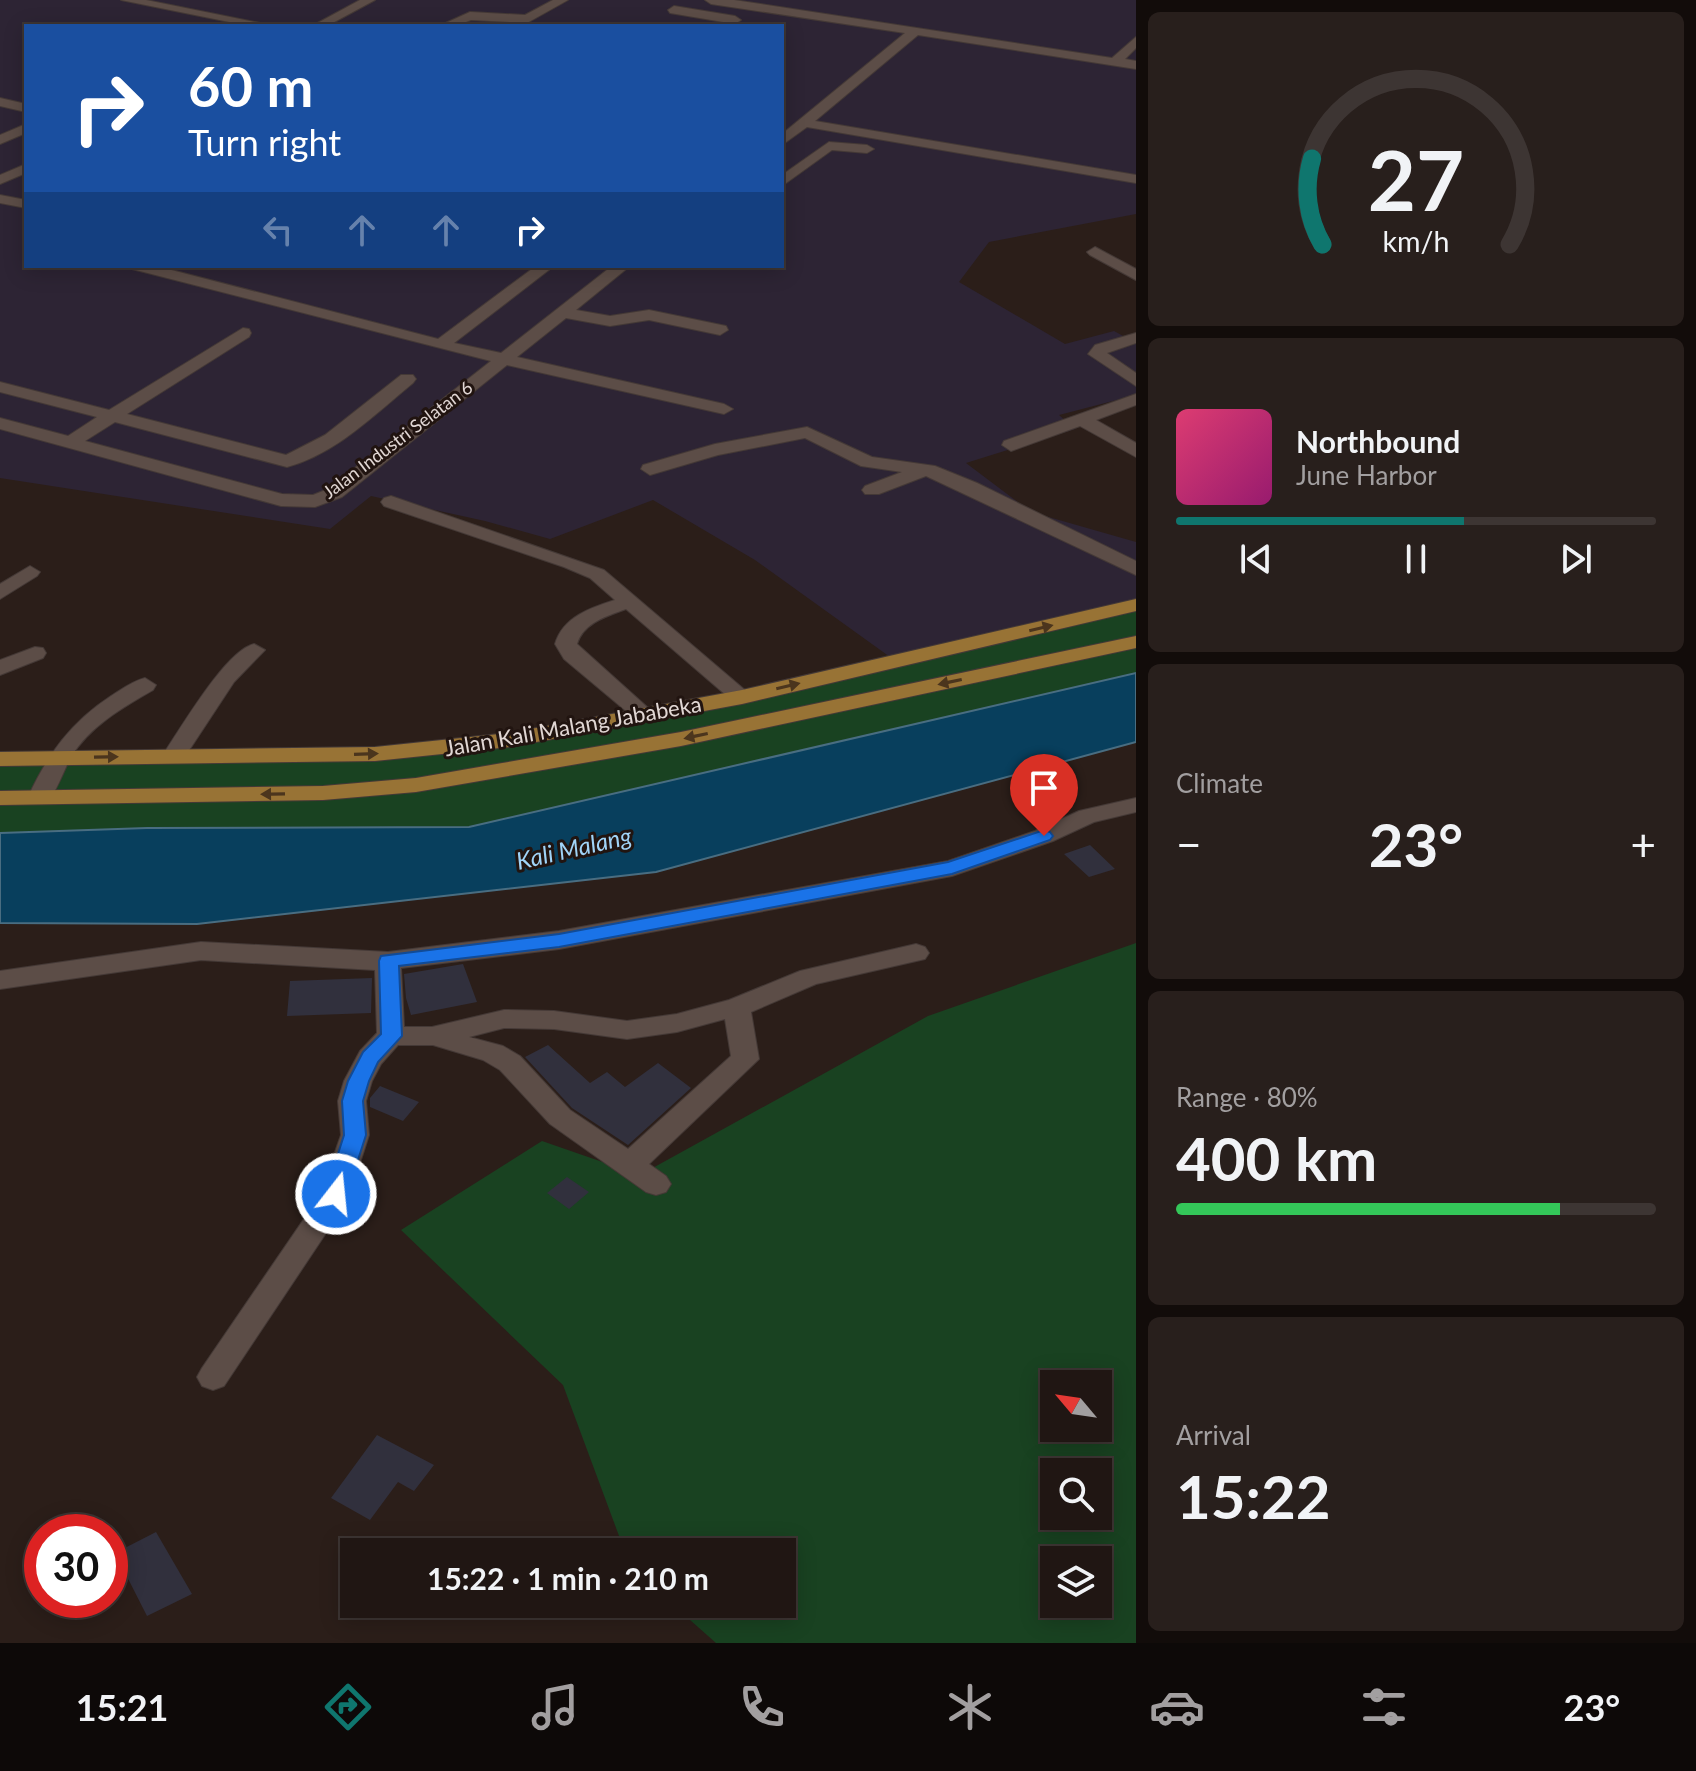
<!DOCTYPE html>
<html lang="en">
<head>
<meta charset="utf-8">
<style>
  body { margin:0; font-family:Lato,sans-serif; background:#281f1c; color:#f1f3f6; height:100vh; display:flex; flex-direction:column; font-size:30px; white-space:nowrap }
  * { box-sizing:border-box; margin:0 }
  p { font-size:26px; color:#a29fa0 }
  .icon { flex:none; width:44px; height:44px; fill:none; stroke:currentColor; stroke-width:2; stroke-linecap:round; stroke-linejoin:round }
  .map { position:relative; flex:1; overflow:hidden }
  .drawer { display:flex; flex-direction:column; gap:12px; padding:12px; background:#120c0a; width:560px }
  .drawer>* { flex:none }
  .hud { position:absolute; left:24px; top:24px; width:760px; height:244px; border-radius:0px; box-shadow:0 4px 20px #0003,0 0 0 2px #3d3533; background:#1a4fa0; color:#fff; overflow:hidden }
  .needle { width:52px; rotate:299deg }
  .controls { position:absolute; left:1040px; top:1370px; display:grid; gap:16px }
  .controls a { display:grid; place-items:center; width:72px; height:72px; border-radius:0px; background:#201613; box-shadow:0 4px 20px #0003,0 0 0 2px #3d3533; font-size:40px }
  .speed { position:absolute; left:24px; top:1514px; display:flex; gap:16px; font-size:40px; font-weight:700; text-align:center }
  .speed>* { display:grid; place-content:center; width:104px; height:104px; border-radius:50%; background:#201613; box-shadow:0 4px 20px #0003,0 0 0 2px #3d3533; line-height:1 }
  .speed .limit { border:12px solid #d22; background:#fff; color:#111 }
  .pin { position:absolute; display:grid; place-items:center; width:68px; height:68px; color:#fff; margin:-82px -34px; border-radius:50% 50% 50% 0; rotate:-45deg; box-shadow:0 0 8px #0007 }
  .pin .icon { rotate:45deg }
  .me { position:absolute; width:88px; margin:-44px; rotate:16deg; stroke-linejoin:round; filter:drop-shadow(0 0 6px #0008) }
  .turn { display:flex; align-items:center; gap:28px; height:168px; padding:0 32px; font-size:36px }
  .turn .icon { width:104px; height:104px; stroke-width:2.5 }
  .turn b { display:block; font-size:56px; line-height:68px }
  .lanes { display:flex; align-items:center; height:76px; padding:0 32px; background:#0003; justify-content:center; gap:40px; direction:ltr }
  .lanes .off { opacity:.35 }
  .big { font-size:60px; font-weight:700; line-height:1.1 }
  .drawer .card { flex:1; display:flex; flex-direction:column; justify-content:center; gap:12px; min-width:0; padding:0 28px; border-radius:12px; background:#281f1c }
  .drawer .dial { align-items:center; gap:0 }
  .dial svg { height:208px; overflow:visible; fill:none; stroke:#3d3533; stroke-width:7; stroke-linecap:round; text-anchor:middle }
  .dial text { fill:#f1f3f6; stroke:none }
  .song { display:flex; align-items:center; gap:24px }
  .cover { width:96px; height:96px; border-radius:12px; background:linear-gradient(135deg,hsl(340 70% 55%),hsl(320 70% 35%)) }
  .played { height:8px; border-radius:4px; background:linear-gradient(90deg,#0f766e 60%,#3d3533 60%) }
  .keys { display:flex; justify-content:space-around; direction:ltr }
  .heat { display:flex; justify-content:space-between; align-items:center; font-size:44px; direction:ltr }
  .charge { height:12px; border-radius:6px; background:linear-gradient(90deg,#34c759 80%,#3d3533 0) }
  .trip { position:absolute; left:340px; top:1538px; width:456px; height:80px; border-radius:0px; background:#201613; box-shadow:0 4px 20px #0003,0 0 0 2px #3d3533; font-weight:700; line-height:80px; text-align:center }
  .tabs { display:flex; height:128px; justify-content:space-around; align-items:center; background:#0d0908; color:#a29fa0 }
  .tabs .icon { width:56px; height:56px }
  .tabs .current { color:#0f766e }
  .tabs b { font-size:36px; color:#f1f3f6 }
  main { display:flex; flex:1; min-height:0 }
  .map>svg:first-child { display:block }
  .industrial { fill:#2d2434; fill-rule:evenodd }
  .green { fill:#194221; fill-rule:evenodd }
  .water { fill:#083f5d; stroke:#496d81; stroke-width:2 }
  .building { fill:#31303d }
  .lines { fill:none; stroke-linecap:round; stroke-linejoin:round }
  .minor-casing { stroke:#443936; stroke-width:2 }
  .major-casing { stroke:#443936; stroke-width:2 }
  .minor { fill:#5c4d47; fill-rule:evenodd }
  .major { fill:#987335; fill-rule:evenodd }
  .oneway { fill:#4b351d }
  .route { fill:#1a73e8; stroke:#114b97; stroke-width:2 }
  .labels { text-anchor:middle; stroke-width:6; stroke-linejoin:round; paint-order:stroke }
  .far-street-label { font-size:18px; fill:#e1d7d4; stroke:#211410 }
  .street-label { font-size:22px; fill:#e1d7d4; stroke:#211410 }
  .water-label { font-size:24px; font-style:italic; fill:#a0d4f8; stroke:#211410 }
</style>
</head>
<body>
<main>
<div class="map">
<svg width="1136" height="1643" viewBox="0 0 1136 1643">
  <rect width="100%" height="100%" fill="#2b1e19"/>
  <!-- industrial -->
  <path class="industrial" d="M0,0H1136V214L989,242L959,282L1065,344L1114,331L1136,343V395L1059,415L1075,429L966,463L1031,512L1136,542V605L897,662L755,560L653,500L550,539L485,521L371,496L330,529L0,478ZM26,26H782V266H26Z"/>
  <!-- green -->
  <path class="green" d="M1136,605V673L469,827L147,828L0,833V759L310,756L509,740Z
    M1136,943V1643H716L672,1604H782V1552H625L563,1385L401,1230L542,1141L640,1175L928,1016ZM1054,1384H1098V1428H1054ZM1054,1472H1098V1516H1054ZM1054,1560H1098V1604H1054Z"/>
  <!-- water -->
  <path class="water" d="M1136,673V742L656,872L197,924L0,923V833L147,828L469,827Z"/>
  <!-- building -->
  <path class="building" d="M1090,845L1115,869L1089,877L1064,854Z
    M463,964L477,1002L411,1015L406,998L404,974Z
    M372,978L371,1013L287,1016L290,981Z
    M548,1045L590,1083L607,1072L625,1087L658,1063L691,1088L628,1145L572,1108L525,1057Z
    M380,1086L419,1102L403,1121L370,1107V1098Z
    M567,1177L589,1192L569,1209L547,1193Z
    M377,1435L434,1465L414,1491L398,1482L370,1520L331,1498Z
    M156,1532L192,1594L147,1616L115,1553Z"/>
  <g class="lines">
    <defs>
      <path id="minor" d="M121,0H146L275,26H249Z
        M360,0H375L327,26H312Z
        M553,0H568L527,23L471,20L456,26H439L470,12L525,15Z
        M705,0H734L1112,58L1136,37V48L1125,59L1136,61V69L918,35L815,121L1136,175V183L807,127L782,145V134L905,33L711,4Z
        M674,6L735,16L741,20L735,24L670,13L668,10Z
        M0,98L26,104V112L0,106Z
        M26,124V133L0,144V135Z
        M829,142L867,145L874,149L867,153L832,150L782,186V175Z
        M26,164V173L0,184V175Z
        M0,195L26,200V208L0,203Z
        M1095,247L1136,269V280L1090,255L1087,252Z
        M130,266H156L438,339L536,266H554L454,343L501,353L612,266H630L576,310L610,316L649,310L726,326L728,330L720,335L649,320L610,326L566,318L517,357L724,404L733,409L724,414L507,365L342,497L315,507L281,506L0,429V418L68,436L97,417L0,392V382L109,410L243,328L249,329L251,333L249,337L127,414L286,455L325,435L401,375H413L416,379L413,383C375,414 336,454 287,467L115,422L85,441L282,494L313,495L328,489L491,361L132,269Z
        M1136,333V343L1107,353L1136,373V386L1088,354L1095,345Z
        M1136,394V405L1096,420L1136,443V457L1080,426L1011,451L1002,445L1004,441Z
        M807,427L872,457L935,466L977,483L1136,561V575L926,476L879,494H865L862,490L865,486L902,472L861,466L805,438L718,455L650,475L641,469L643,465L715,444Z
        M391,496L604,570L753,697L750,702H734L626,609C607,616 583,623 577,644L657,716L654,721H638L564,659L555,644C563,617 590,608 615,600L590,578L564,567L384,506L381,502L384,498Z
        M30,566L40,572L37,576L0,599V584Z
        M254,644L265,650L234,682L182,761H166L162,756C180,730 225,651 254,644Z
        M35,647L43,648L46,653L43,658L0,675V660Z
        M145,678L156,685L153,690C122,708 90,726 71,757C63,772 58,788 48,802H32L28,797C48,754 71,722 111,696C122,689 133,681 145,678Z
        M1136,798V812L1094,822L1053,841L952,876L559,949L401,968L404,1027H432L504,1010L554,1011L627,1021L677,1014L729,1000L800,971L916,944L925,947L929,953L925,959L816,984L751,1012L759,1059L649,1164L666,1176L671,1184L666,1192L656,1195L646,1192L550,1124L500,1070L483,1060L433,1045H398L381,1064L372,1081L366,1101L369,1135L348,1200L224,1386L213,1390L202,1386L197,1377L202,1368L319,1197L341,1135L338,1101L344,1081L360,1051L377,1033L375,970L201,960L0,989V971L201,942L388,952L559,931L948,861L1035,831L1079,811ZM725,1019L731,1056L628,1149L570,1110L520,1056L503,1046L469,1037L504,1028L554,1029L627,1039L677,1032Z"/>
      <path id="major" d="M1136,599V611L742,704L509,747L375,761L0,766V752L375,747L509,733L742,690Z
        M1136,636V648L681,746L416,792L323,800L0,805V791L323,786L416,778L681,732Z"/>
    </defs>
    <!-- minor casing -->
    <use href="#minor" class="minor-casing"/>
    <!-- major casing -->
    <use href="#major" class="major-casing"/>
    <!-- minor -->
    <use href="#minor" class="minor"/>
    <!-- major -->
    <use href="#major" class="major"/>
  </g>
  <!-- one-way arrows -->
  <defs><path id="oneway-solid" d="M-6-.8H1V-3.2L6.5 0L1 3.2V.8H-6Z" transform="scale(2)"/></defs>
  <g class="oneway">
    <use href="#oneway-solid" transform="translate(1041 628) rotate(-13)"/>
    <use href="#oneway-solid" transform="translate(950 682) rotate(168)"/>
    <use href="#oneway-solid" transform="translate(788 686) rotate(-13)"/>
    <use href="#oneway-solid" transform="translate(696 736) rotate(168)"/>
    <use href="#oneway-solid" transform="translate(366 754) rotate(-2)"/>
    <use href="#oneway-solid" transform="translate(106 757) rotate(-1)"/>
    <use href="#oneway-solid" transform="translate(273 794) rotate(179)"/>
  </g>
  <!-- route -->
  <path class="route" d="M1044,830L1050,832L1053,836L1050,840L952,874L559,947L399,966L402,1036L378,1062L369,1081L363,1101L366,1135L347,1194L344,1200L336,1202L328,1200L325,1194L344,1135L342,1101L348,1081L363,1052L381,1034L379,961L381,956L559,934L948,862Z"/>
  <g class="labels">
    <!-- far-street labels -->
    <g class="far-street-label">
      <text transform="translate(398 440) rotate(-37)" y="6">Jalan Industri Selatan 6</text>
    </g>
    <!-- street labels -->
    <g class="street-label">
      <text transform="translate(573 726) rotate(-10)" y="8">Jalan Kali Malang Jababeka</text>
    </g>
    <!-- water labels -->
    <g class="water-label">
      <text transform="translate(574 849) rotate(-13)" y="8">Kali Malang</text>
    </g>
  </g>
</svg>
<div class="controls">
<a><svg class="needle" viewBox="-14 -14 28 28"><path d="M0-13l5 13h-10z" fill="#e53935"/><path d="M0 13l5-13h-10z" fill="#a29fa0"/></svg></a>
<a><svg class="icon" aria-label="search" viewBox="0 0 24 24"><circle cx="10" cy="10" r="6"/><path d="M15 15l6 6"/></svg></a>
<a><svg class="icon" aria-label="layers" viewBox="0 0 24 24"><path d="M12 4l9 5-9 5-9-5zM3 14l9 5 9-5"/></svg></a>
</div>
<div class="speed"><div class="limit">30</div></div>
<div class="pin" style="left:1044px;top:836px;background:#d93025"><svg class="icon" aria-label="arrive" viewBox="0 0 24 24"><path d="M6 21V4h12l-3 4 3 4H6"/></svg></div>
<svg class="me" style="left:336px;top:1194px" viewBox="-20 -20 40 40"><circle r="17" fill="#1a73e8" stroke="#fff" stroke-width="3"/><path d="M0-11L8 9 0 5-8 9z" fill="#fff"/></svg>
<div class="trip">15:22 · 1 min · 210 m</div>
<div class="hud">
<div class="turn"><svg class="icon" aria-label="right" viewBox="0 0 24 24"><path d="M7 20v-9h11M14 6l5 5-5 5"/></svg><div><b>60 m</b>Turn right</div></div>
<div class="lanes"><svg class="icon off" aria-label="left" viewBox="0 0 24 24"><path d="M17 20v-9H6M10 6l-5 5 5 5"/></svg><svg class="icon off" aria-label="ahead" viewBox="0 0 24 24"><path d="M12 20V5M6 11l6-6 6 6"/></svg><svg class="icon off" aria-label="ahead" viewBox="0 0 24 24"><path d="M12 20V5M6 11l6-6 6 6"/></svg><svg class="icon" aria-label="right" viewBox="0 0 24 24"><path d="M7 20v-9h11M14 6l5 5-5 5"/></svg></div>
</div>
</div>
<section class="drawer">
<div class="card dial"><svg viewBox="0 0 100 80">
<path d="M14 69A42 42 0 1 1 86 69"/>
<path d="M14 69A42 42 0 0 1 10 36" stroke="#0f766e"/>
<text x="50" y="56" font-size="32" font-weight="700">27</text>
<text x="50" y="72" font-size="11">km/h</text>
</svg></div>
<div class="card">
<div class="song"><i class="cover"></i><div><b>Northbound</b><p>June Harbor</p></div></div>
<div class="played"></div>
<div class="keys"><svg class="icon" aria-label="previous" viewBox="0 0 24 24"><path d="M18 5L8 12l10 7zM5 5v14"/></svg><svg class="icon" aria-label="pause" viewBox="0 0 24 24"><path d="M8 5v14M16 5v14"/></svg><svg class="icon" aria-label="next" viewBox="0 0 24 24"><path d="M6 5l10 7-10 7zM19 5v14"/></svg></div>
</div>
<div class="card"><p>Climate</p>
<div class="heat"><a>−</a><b class="big">23°</b><a>+</a></div>
</div>
<div class="card"><p>Range · 80%</p><b class="big">400 km</b><div class="charge"></div></div>
<div class="card"><p>Arrival</p><b class="big">15:22</b></div>
</section>
</main>
<nav class="tabs">
<b>15:21</b>
<svg class="icon current" aria-label="directions" viewBox="0 0 24 24"><path d="M12 3l9 9-9 9-9-9zM9 14v-3h6M13 9l2 2-2 2"/></svg>
<svg class="icon" aria-label="music" viewBox="0 0 24 24"><path d="M9 18V5l10-2v13"/><circle cx="6" cy="18" r="3"/><circle cx="16" cy="16" r="3"/></svg>
<svg class="icon" aria-label="phone" viewBox="0 0 24 24"><path d="M5 4h4l2 5-3 2q2 4 5 5l2-3 5 2v4C11 20 4 13 5 4z"/></svg>
<svg class="icon" aria-label="climate" viewBox="0 0 24 24"><path d="M12 3v18M4 7l16 10M4 17L20 7"/></svg>
<svg class="icon" aria-label="car" viewBox="0 0 24 24"><path d="M5 17H2v-5l4-1 3-4h7l3 4 3 1v5h-3M9 17h6M6 11h13"/><circle cx="7" cy="17" r="2"/><circle cx="17" cy="17" r="2"/></svg>
<svg class="icon" aria-label="filters" viewBox="0 0 24 24"><path d="M4 7h16M4 17h16"/><circle cx="9" cy="7" r="2"/><circle cx="15" cy="17" r="2"/></svg>
<b>23°</b>
</nav>
</body>
</html>
